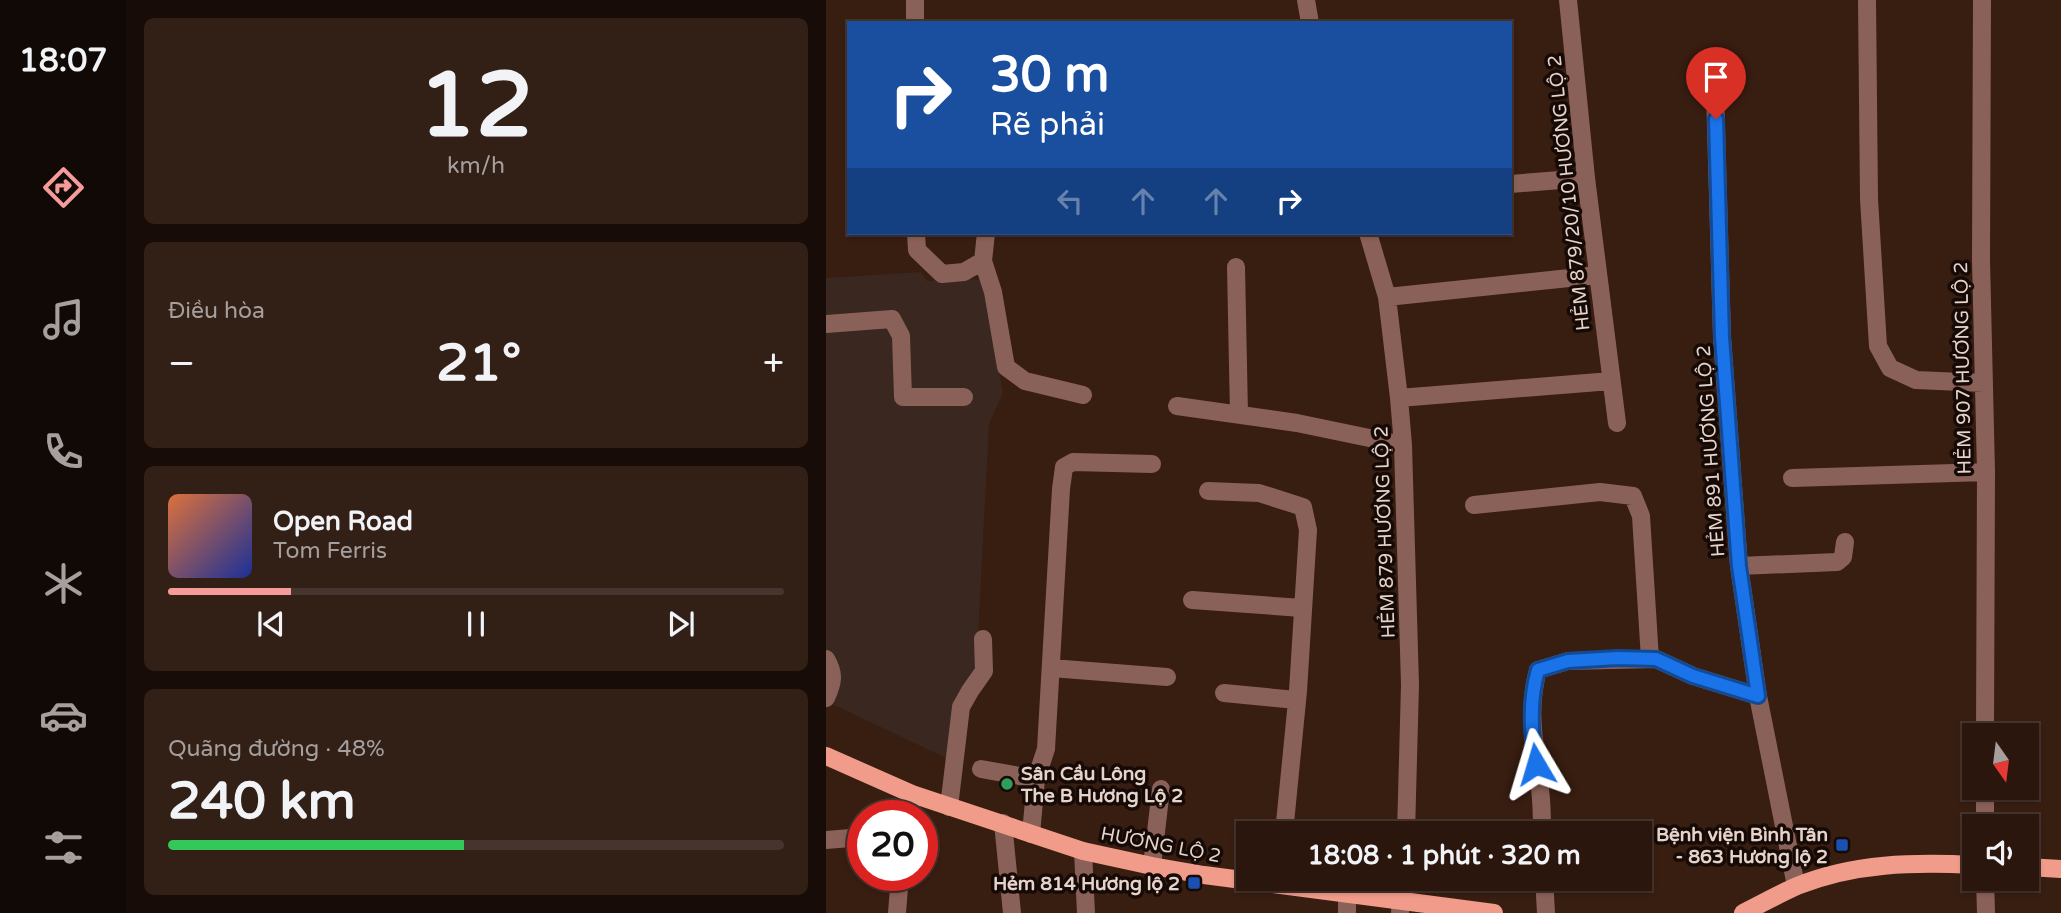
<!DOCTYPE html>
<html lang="vi">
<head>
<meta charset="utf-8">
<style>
  body { margin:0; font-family:"Varela Round",sans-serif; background:#321f16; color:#f1f3f6; height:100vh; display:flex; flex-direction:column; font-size:26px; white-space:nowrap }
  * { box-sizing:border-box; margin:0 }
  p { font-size:23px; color:#a59f9d }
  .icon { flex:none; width:38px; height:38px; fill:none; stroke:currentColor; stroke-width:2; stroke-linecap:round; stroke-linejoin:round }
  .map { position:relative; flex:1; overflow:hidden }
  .panel { display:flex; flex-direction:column; gap:18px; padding:18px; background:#170c07; width:700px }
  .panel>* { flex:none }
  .banner { position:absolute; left:21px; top:21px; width:665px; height:214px; border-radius:0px; box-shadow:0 2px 5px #0004,0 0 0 2px #46352e; background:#1a4fa0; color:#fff; overflow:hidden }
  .needle { width:46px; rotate:166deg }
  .controls { position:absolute; left:1136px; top:723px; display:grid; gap:14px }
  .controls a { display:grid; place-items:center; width:77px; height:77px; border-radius:0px; background:#2a160d; box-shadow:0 2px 5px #0004,0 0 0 2px #46352e; font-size:35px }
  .speed { position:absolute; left:21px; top:800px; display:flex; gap:14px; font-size:35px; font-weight:700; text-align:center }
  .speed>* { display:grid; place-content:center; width:91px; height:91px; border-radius:50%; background:#2a160d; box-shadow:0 2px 5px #0004,0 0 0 2px #46352e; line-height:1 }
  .speed .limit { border:10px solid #d22; background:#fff; color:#111 }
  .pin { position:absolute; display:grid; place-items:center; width:60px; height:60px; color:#fff; margin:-72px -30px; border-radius:50% 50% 50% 0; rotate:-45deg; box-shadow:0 0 7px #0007 }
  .pin .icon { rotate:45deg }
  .me { position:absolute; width:77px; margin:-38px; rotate:353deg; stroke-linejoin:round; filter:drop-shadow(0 0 5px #0008) }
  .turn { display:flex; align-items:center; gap:24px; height:147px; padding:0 28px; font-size:32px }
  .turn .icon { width:91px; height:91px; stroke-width:2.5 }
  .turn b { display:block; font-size:49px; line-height:60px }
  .lanes { display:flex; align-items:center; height:66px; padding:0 28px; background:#0003; justify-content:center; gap:35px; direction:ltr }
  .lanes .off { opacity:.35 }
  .big { font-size:52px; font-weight:700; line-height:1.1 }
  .panel .card { flex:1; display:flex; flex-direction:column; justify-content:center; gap:10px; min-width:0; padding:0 24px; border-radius:10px; background:#321f16 }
  .panel .dial { align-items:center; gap:0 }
  .dial b { font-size:91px; line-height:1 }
  .song { display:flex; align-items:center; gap:21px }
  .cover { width:84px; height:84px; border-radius:10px; background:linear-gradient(135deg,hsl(20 70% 55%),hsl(230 70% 35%)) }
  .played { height:7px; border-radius:4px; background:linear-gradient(90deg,#f59b99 20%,#46352e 20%) }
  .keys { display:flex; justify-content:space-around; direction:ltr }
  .heat { display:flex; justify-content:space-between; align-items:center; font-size:38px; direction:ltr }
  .charge { height:10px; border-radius:5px; background:linear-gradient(90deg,#34c759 48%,#46352e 0) }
  .trip { position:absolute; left:410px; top:821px; width:416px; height:70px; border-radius:0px; background:#2a160d; box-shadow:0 2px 5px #0004,0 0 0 2px #46352e; font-weight:700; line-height:70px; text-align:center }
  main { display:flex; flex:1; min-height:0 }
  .dock { display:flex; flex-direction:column; width:126px; justify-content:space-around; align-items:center; background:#110905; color:#a59f9d }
  .dock .icon { width:49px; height:49px }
  .dock .active { color:#f59b99 }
  .dock b { font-size:32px; color:#f1f3f6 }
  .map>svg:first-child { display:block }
  .education { fill:#392720 }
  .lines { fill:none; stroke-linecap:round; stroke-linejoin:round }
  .minor { stroke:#8a6158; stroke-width:18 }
  .major { stroke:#f19b8a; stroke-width:18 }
  .route-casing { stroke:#114b97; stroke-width:18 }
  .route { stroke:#1a73e8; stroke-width:12 }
  .leisure-dot { fill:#2e9e5b; stroke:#160a06; stroke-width:2.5 }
  .transit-dot { fill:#1a4fb4; stroke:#160a06; stroke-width:2.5 }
  .labels { text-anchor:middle; stroke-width:7; stroke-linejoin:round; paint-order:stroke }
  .street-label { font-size:19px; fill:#e6d4cc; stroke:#160a06 }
  .poi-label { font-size:19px; font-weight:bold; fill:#e6d4cc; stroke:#160a06; text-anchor:end }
</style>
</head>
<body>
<main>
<nav class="dock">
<b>18:07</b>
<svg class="icon active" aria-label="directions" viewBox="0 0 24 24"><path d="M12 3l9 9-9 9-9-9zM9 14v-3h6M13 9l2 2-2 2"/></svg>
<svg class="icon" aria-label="music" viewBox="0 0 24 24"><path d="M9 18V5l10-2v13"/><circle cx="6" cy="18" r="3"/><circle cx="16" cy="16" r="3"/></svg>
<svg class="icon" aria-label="phone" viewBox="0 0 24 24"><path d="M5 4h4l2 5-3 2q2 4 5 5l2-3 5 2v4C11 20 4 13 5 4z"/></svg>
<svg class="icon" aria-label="climate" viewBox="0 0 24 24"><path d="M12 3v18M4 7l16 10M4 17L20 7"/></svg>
<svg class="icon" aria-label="car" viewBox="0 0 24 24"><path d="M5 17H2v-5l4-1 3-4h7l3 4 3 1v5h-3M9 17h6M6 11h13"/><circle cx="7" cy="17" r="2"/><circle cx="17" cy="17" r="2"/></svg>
<svg class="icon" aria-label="filters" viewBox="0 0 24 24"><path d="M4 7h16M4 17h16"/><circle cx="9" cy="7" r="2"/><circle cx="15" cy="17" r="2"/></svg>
</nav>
<section class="panel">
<div class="card dial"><b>12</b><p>km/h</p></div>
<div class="card"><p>Điều hòa</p>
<div class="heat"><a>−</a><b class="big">21°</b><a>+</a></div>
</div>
<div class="card">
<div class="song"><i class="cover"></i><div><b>Open Road</b><p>Tom Ferris</p></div></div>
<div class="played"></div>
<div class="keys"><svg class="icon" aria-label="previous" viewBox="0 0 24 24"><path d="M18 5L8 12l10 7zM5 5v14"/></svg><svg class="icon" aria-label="pause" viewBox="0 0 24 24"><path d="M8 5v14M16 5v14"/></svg><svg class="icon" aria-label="next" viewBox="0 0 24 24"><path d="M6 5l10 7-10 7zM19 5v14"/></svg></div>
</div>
<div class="card"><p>Quãng đường · 48%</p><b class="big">240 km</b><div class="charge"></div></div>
</section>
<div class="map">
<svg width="1235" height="913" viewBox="0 0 1235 913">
  <rect width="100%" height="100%" fill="#381d11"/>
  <!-- education -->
  <path class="education" d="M95,272L101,281L157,279L177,393L163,424L150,676L122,759L0,701V278Z"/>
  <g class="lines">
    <!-- minor -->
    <path class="minor" d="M480,0L484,23
      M742,0L760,178L791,423
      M1041,0L1043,199L1052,346L1064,368L1090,380L1158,383
      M1156,0L1155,260L1160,472L1159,735
      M89,23V0
      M889,92L896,337L913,566L932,696L970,886
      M684,184L760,178
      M90,233L91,250L116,274L138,272L157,261
      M160,233L157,261L167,292L180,367L199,381L257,395
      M542,233L561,297L573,398L577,445L584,685L580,833
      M410,267L413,414
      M561,297L772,275
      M0,324L66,319L75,336L77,397H138
      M573,398L785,381
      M351,406L471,423L577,445
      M966,478L1160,472
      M382,491L433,493L477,507L482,530L472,691L458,833
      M648,505L774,492L807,496L815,516L824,659
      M913,566L1011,562L1017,557L1019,542
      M366,600L476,608
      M0,659C9,674 7,683 0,698
      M225,668L341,677
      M398,693L470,700
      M155,769L210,779
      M123,807L135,707L144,691L158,671L157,639
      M83,816L86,794
      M177,823L186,913
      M1159,826V788
      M716,833C716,818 716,804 714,789C710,746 700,713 712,670L742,661L830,659L867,676L932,696
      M205,834L210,779L220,749L235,489L238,467L247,462L326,464
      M0,840L37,837
      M257,851L260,913
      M326,866L335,789
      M718,878L720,913
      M1159,878L1160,913
      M71,913L74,875
      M521,913V893
      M574,913L576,878"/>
    <!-- major -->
    <path class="major" d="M0,756L86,794L257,851L326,866L378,875L668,913
      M1200,867L1235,869
      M917,913C935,904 953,894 971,886C1028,863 1088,862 1148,865"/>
  </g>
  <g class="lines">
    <defs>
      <path id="route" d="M710,764C705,732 703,701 712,670L742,661L792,658L830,659L867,676L932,696L913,566L896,337L890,119"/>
    </defs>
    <!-- route casing -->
    <use href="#route" class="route-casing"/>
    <!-- route -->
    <use href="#route" class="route"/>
  </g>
  <!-- markers -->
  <circle class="leisure-dot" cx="181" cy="784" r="7"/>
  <g class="transit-dot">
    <rect x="1009" y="838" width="14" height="14" rx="3.5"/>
    <rect x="361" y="876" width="14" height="14" rx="3.5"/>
  </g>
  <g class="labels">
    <!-- street labels -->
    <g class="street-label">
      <text transform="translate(742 193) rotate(-96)" y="7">HẺM 879/20/10 HƯƠNG LỘ 2</text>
      <text transform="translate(1136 368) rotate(-91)" y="7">HẺM 907 HƯƠNG LỘ 2</text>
      <text transform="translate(884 451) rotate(-94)" y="7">HẺM 891 HƯƠNG LỘ 2</text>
      <text transform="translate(558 532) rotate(-92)" y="7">HẺM 879 HƯƠNG LỘ 2</text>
      <text transform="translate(335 844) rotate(11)" y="7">HƯƠNG LỘ 2</text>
    </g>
    <!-- poi labels -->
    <g class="poi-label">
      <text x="195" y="780" text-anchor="start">Sân Cầu Lông<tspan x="195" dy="22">The B Hương Lộ 2</tspan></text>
      <text x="1002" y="841">Bệnh viện Bình Tân<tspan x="1002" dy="22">- 863 Hương lộ 2</tspan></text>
      <text x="354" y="890">Hẻm 814 Hương lộ 2</text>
    </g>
  </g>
</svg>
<div class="controls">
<a><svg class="needle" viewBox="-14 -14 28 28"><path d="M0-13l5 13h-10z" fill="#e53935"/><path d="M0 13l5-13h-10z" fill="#a59f9d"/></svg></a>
<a><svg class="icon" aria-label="sound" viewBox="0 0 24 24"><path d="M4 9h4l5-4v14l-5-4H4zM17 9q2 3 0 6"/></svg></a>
</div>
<div class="speed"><div class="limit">20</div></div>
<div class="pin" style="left:890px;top:119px;background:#d93025"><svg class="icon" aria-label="arrive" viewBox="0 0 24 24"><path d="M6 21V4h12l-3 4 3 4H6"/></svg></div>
<svg class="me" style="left:710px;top:764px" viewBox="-20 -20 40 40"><path d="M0-17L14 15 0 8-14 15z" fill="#1a73e8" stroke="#fff" stroke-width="4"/></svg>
<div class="trip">18:08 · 1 phút · 320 m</div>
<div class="banner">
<div class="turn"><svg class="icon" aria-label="right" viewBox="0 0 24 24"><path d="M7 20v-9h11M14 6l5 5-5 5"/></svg><div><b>30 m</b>Rẽ phải</div></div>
<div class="lanes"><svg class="icon off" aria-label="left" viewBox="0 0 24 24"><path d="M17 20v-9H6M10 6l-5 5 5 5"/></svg><svg class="icon off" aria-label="ahead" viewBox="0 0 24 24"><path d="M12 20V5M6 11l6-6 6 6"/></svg><svg class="icon off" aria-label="ahead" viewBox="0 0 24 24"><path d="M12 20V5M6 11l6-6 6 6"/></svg><svg class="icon" aria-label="right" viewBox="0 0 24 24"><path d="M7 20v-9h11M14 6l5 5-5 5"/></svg></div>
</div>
</div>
</main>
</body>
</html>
